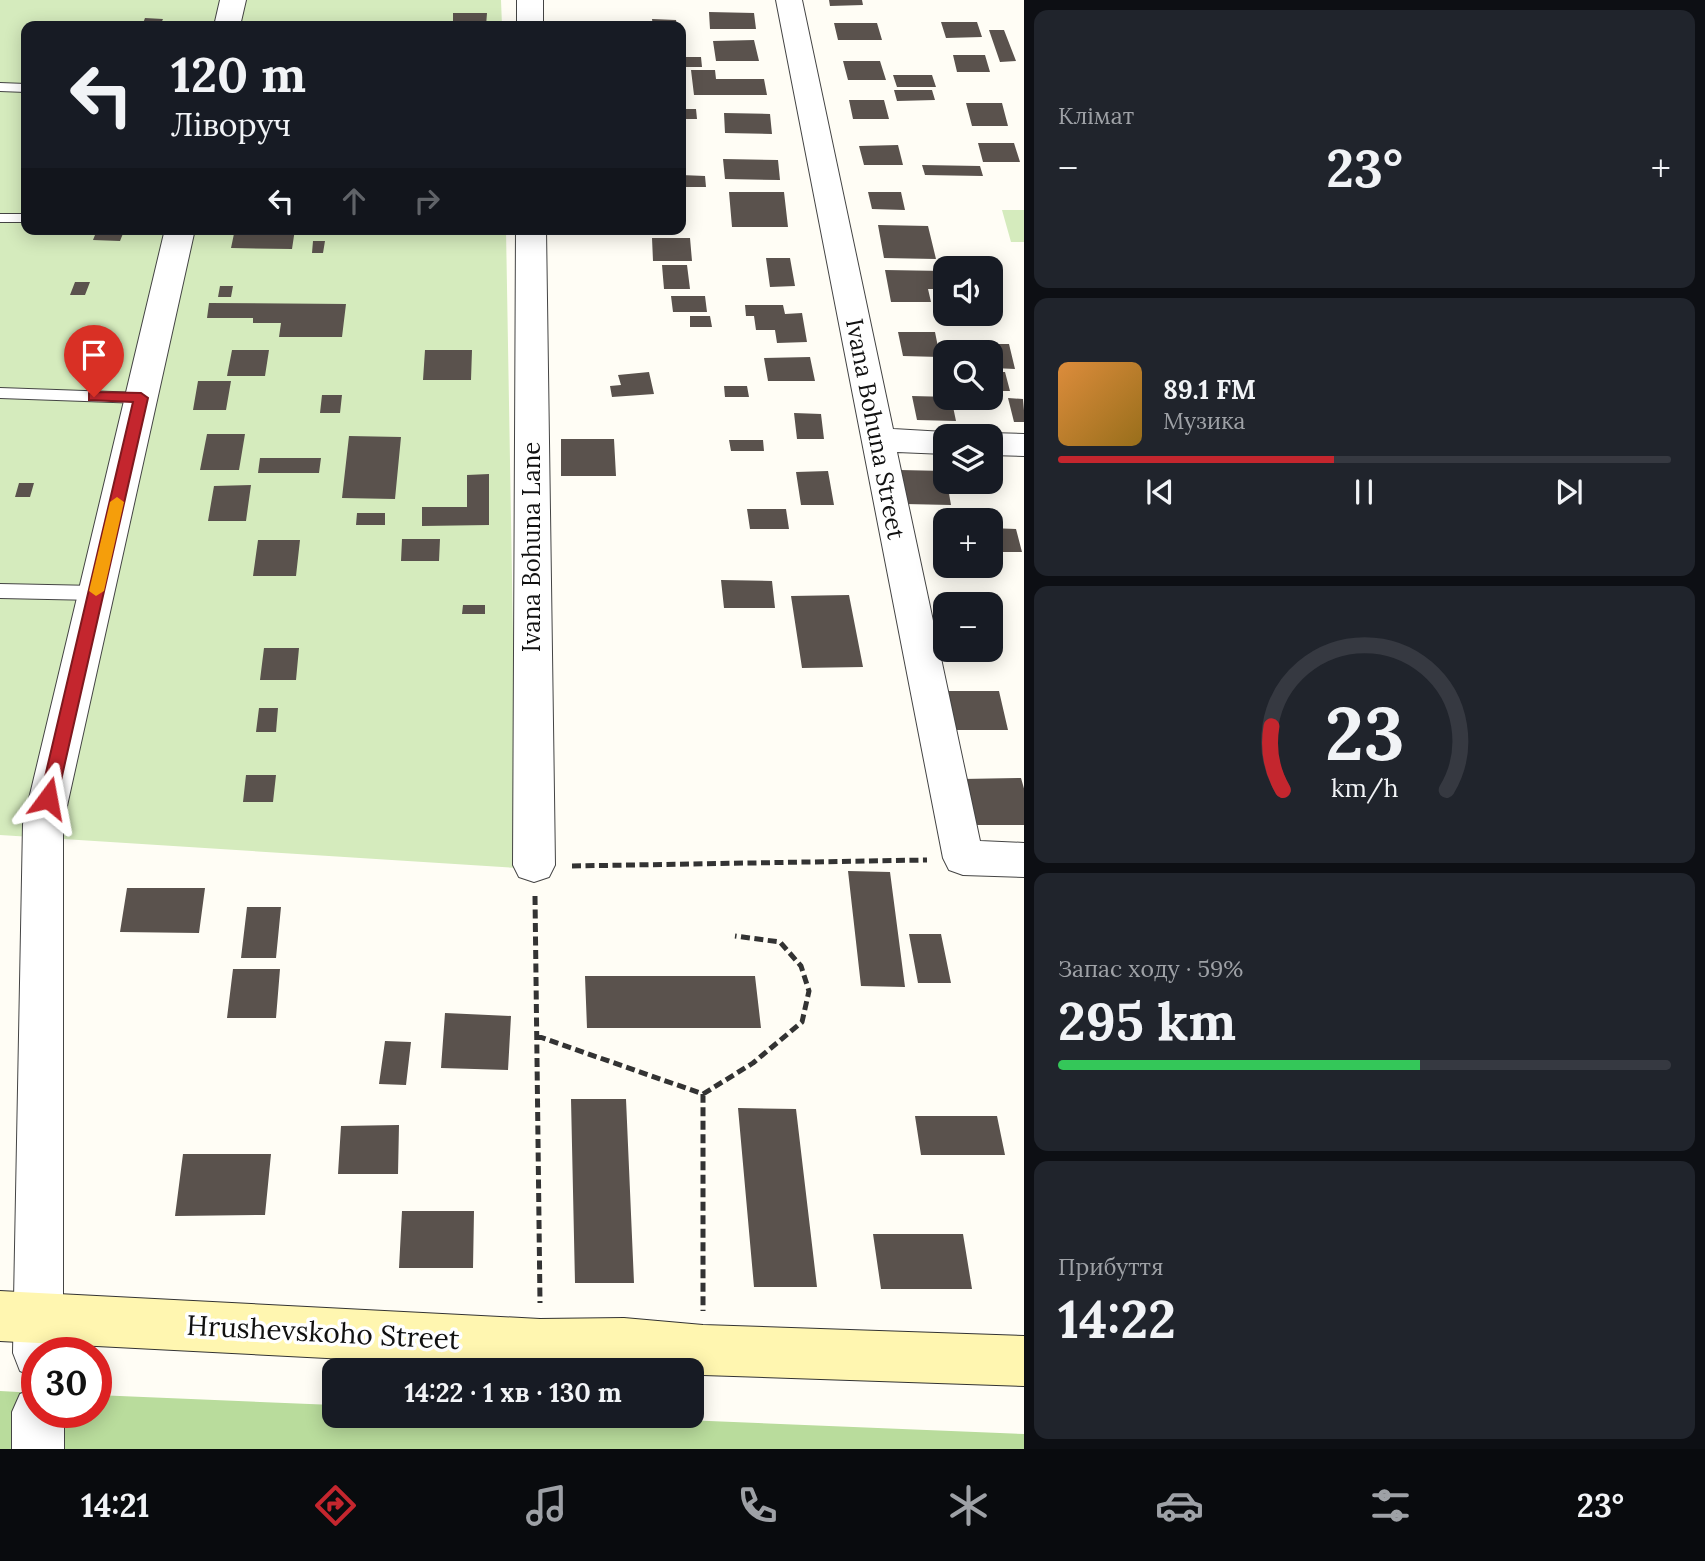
<!DOCTYPE html>
<html lang="uk">
<head>
<meta charset="utf-8">
<style>
  body { margin:0; font-family:Lora,serif; background:#20242c; color:#f1f3f6; height:100vh; display:flex; flex-direction:column; font-size:26px; white-space:nowrap }
  * { box-sizing:border-box; margin:0 }
  p { font-size:23px; color:#9ea1a6 }
  .icon { flex:none; width:38px; height:38px; fill:none; stroke:currentColor; stroke-width:2; stroke-linecap:round; stroke-linejoin:round }
  .map { position:relative; flex:1; overflow:hidden }
  .sheet { display:flex; flex-direction:column; gap:10px; padding:10px; background:#0d0f14; width:681px }
  .sheet>* { flex:none }
  .hud { position:absolute; left:21px; top:21px; width:665px; height:214px; border-radius:14px; box-shadow:0 4px 18px #0003; background:#171b24; color:#f1f3f6; overflow:hidden }
  .controls { position:absolute; left:933px; top:256px; display:grid; gap:14px }
  .controls a { display:grid; place-items:center; width:70px; height:70px; border-radius:14px; background:#171b24; box-shadow:0 4px 18px #0003; font-size:35px }
  .speed { position:absolute; left:21px; top:1337px; display:flex; gap:14px; font-size:35px; font-weight:700; text-align:center }
  .speed>* { display:grid; place-content:center; width:91px; height:91px; border-radius:50%; background:#171b24; box-shadow:0 4px 18px #0003; line-height:1 }
  .speed .limit { border:10px solid #d22; background:#fff; color:#111 }
  .pin { position:absolute; display:grid; place-items:center; width:60px; height:60px; color:#fff; margin:-72px -30px; border-radius:50% 50% 50% 0; rotate:-45deg; box-shadow:0 0 7px #0007 }
  .pin .icon { rotate:45deg }
  .me { position:absolute; width:77px; margin:-38px; rotate:13deg; stroke-linejoin:round; filter:drop-shadow(0 0 5px #0008) }
  .turn { display:flex; align-items:center; gap:24px; height:147px; padding:0 35px; font-size:32px }
  .turn .icon { width:91px; height:91px; stroke-width:2.5 }
  .turn b { display:block; font-size:49px; line-height:60px }
  .lanes { display:flex; align-items:center; height:66px; padding:0 35px; background:#0003; justify-content:center; gap:35px; direction:ltr }
  .lanes .off { opacity:.35 }
  .big { font-size:52px; font-weight:700; line-height:1.1 }
  .sheet .tile { flex:1; display:flex; flex-direction:column; justify-content:center; gap:10px; min-width:0; padding:0 24px; border-radius:14px; background:#20242c }
  .sheet .dial { align-items:center; gap:0 }
  .dial svg { height:182px; overflow:visible; fill:none; stroke:#363941; stroke-width:7; stroke-linecap:round; text-anchor:middle }
  .dial text { fill:#f1f3f6; stroke:none }
  .song { display:flex; align-items:center; gap:21px }
  .cover { width:84px; height:84px; border-radius:10px; background:linear-gradient(135deg,hsl(30 70% 55%),hsl(40 70% 35%)) }
  .played { height:7px; border-radius:4px; background:linear-gradient(90deg,#c4262e 45%,#363941 45%) }
  .keys { display:flex; justify-content:space-around; direction:ltr }
  .heat { display:flex; justify-content:space-between; align-items:center; font-size:38px; direction:ltr }
  .charge { height:10px; border-radius:5px; background:linear-gradient(90deg,#34c759 59%,#363941 0) }
  .trip { position:absolute; left:322px; top:1358px; width:382px; height:70px; border-radius:14px; background:#171b24; box-shadow:0 4px 18px #0003; font-weight:700; line-height:70px; text-align:center }
  .tab-bar { display:flex; height:112px; justify-content:space-around; align-items:center; background:#090b0e; color:#9ea1a6 }
  .tab-bar .icon { width:49px; height:49px }
  .tab-bar .on { color:#c4262e }
  .tab-bar b { font-size:32px; color:#f1f3f6 }
  main { display:flex; flex:1; min-height:0 }
  .map>svg:first-child { display:block }
  .green { fill:#d5ebbd }
  .forest { fill:#b9dc9c }
  .building { fill:#5a524d }
  .lines { fill:none; stroke-linecap:round; stroke-linejoin:round }
  .lane-casing { stroke:#444; stroke-width:2 }
  .street-casing { stroke:#444; stroke-width:2 }
  .secondary-casing { stroke:#333; stroke-width:2 }
  .path { stroke:#333; stroke-width:5; stroke-dasharray:9 4.5; stroke-linecap:butt }
  .lane { fill:#fff; fill-rule:evenodd }
  .street { fill:#fff; fill-rule:evenodd }
  .secondary { fill:#fff6b0; fill-rule:evenodd }
  .route { fill:#c4262e; stroke:#7f191e; stroke-width:2 }
  .slow { fill:#f59e0b }
  .labels { text-anchor:middle; stroke-width:7; stroke-linejoin:round; paint-order:stroke }
  .street-label { font-size:24px; fill:#111; stroke:#fff }
  .near-street-label { font-size:28px; fill:#111; stroke:#fff }
</style>
</head>
<body>
<main>
<div class="map">
<svg width="1025" height="1449" viewBox="0 0 1025 1449">
  <rect width="100%" height="100%" fill="#fffdf5"/>
  <!-- green -->
  <path class="green" d="M0,0H501L502,26H26V229H506L517,868L0,835Z
    M1002,210H1024V242H1011Z"/>
  <!-- forest -->
  <path class="forest" d="M0,1391L37,1393V1412H96V1395L334,1405V1416H587L1025,1434L1024,1449H0Z"/>
  <!-- building -->
  <path class="building" d="M829,0H862L863,5L830,6Z
    M709,12L754,13L756,29H710Z
    M453,13H487L486,26H453Z
    M145,18L163,19L160,26H142Z
    M652,19L676,20L677,26H653Z
    M941,22H977L982,37L946,38Z
    M834,23H877L882,40H838Z
    M989,30H1004L1016,61L1000,62Z
    M754,40L759,61H716L713,41Z
    M953,55H985L990,72H957Z
    M681,57H701L702,67H681Z
    M843,61H880L886,80H848Z
    M691,70H715L716,79H764L767,95H694Z
    M893,75H932L936,87H897Z
    M894,90H932L935,100L897,101Z
    M849,100H884L889,119H853Z
    M966,103H1002L1008,126H972Z
    M681,109H696L697,119H681Z
    M724,113L770,114L772,134L725,133Z
    M978,143H1014L1020,162H983Z
    M898,145L903,165H864L859,146Z
    M723,159L778,160L780,180L725,179Z
    M922,165L980,166L983,176L925,175Z
    M681,175L705,176L706,187H681Z
    M729,192H784L788,227H732Z
    M868,192H901L905,210L872,209Z
    M878,225L928,226L936,259L884,258Z
    M235,229H295L292,249L231,248Z
    M97,230L124,231L120,241L93,240Z
    M652,238H690L692,261H653Z
    M313,241H325L323,253H312Z
    M766,258H790L795,286L770,287Z
    M948,259H984L987,268H950Z
    M662,265H687L690,289H664Z
    M885,270L944,271L945,289H928L931,302H891Z
    M75,282H90L85,295H70Z
    M220,286H233L231,297H218Z
    M671,296H705L707,312H673Z
    M209,303L346,304L342,337H279L281,323H253V318H207Z
    M745,305H783L785,314L802,313L807,342L777,343L775,330H756L754,316H746Z
    M690,316H710L712,327H690Z
    M898,332H935L940,357L903,356Z
    M988,344H1009L1015,369L994,368Z
    M232,350H269L265,376H227Z
    M425,350H472L471,380H423Z
    M810,357L815,381H768L764,358Z
    M649,372L654,394L612,397L610,386L621,385L618,375Z
    M990,372H1005L1010,391H990Z
    M198,381H231L226,410H193Z
    M724,386H747L749,397H725Z
    M322,395H342L340,413H320Z
    M912,396L951,397L956,421L917,420Z
    M1008,398L1023,399L1025,422H1014Z
    M794,413L821,414L824,439H797Z
    M207,434H245L239,470H200Z
    M349,436L401,437L395,499L342,498Z
    M561,439H614L616,476H561Z
    M729,440H763L764,451H731Z
    M260,458H321L319,473H258Z
    M900,470L945,471L951,505L905,504Z
    M828,471L834,505H801L796,472Z
    M489,474V525L422,526V507H467V475Z
    M19,483H34L30,497H15Z
    M251,485L246,521H208L214,486Z
    M747,509H786L789,529H750Z
    M357,513H385V525H356Z
    M990,528L1016,529L1022,552H990Z
    M402,539H440L439,561H401Z
    M258,540H300L296,576H253Z
    M721,580L772,581L775,608H724Z
    M849,595L863,667L802,668L791,596Z
    M463,605H485V614H462Z
    M930,617H945V650H937Z
    M264,648H299L296,680H260Z
    M946,691H999L1008,730H954Z
    M259,708H278L276,732H256Z
    M246,775H276L273,802H243Z
    M1021,778L1025,792V825H972L962,779Z
    M848,871L890,872L905,987L861,986Z
    M127,888H205L199,933L120,932Z
    M247,907H281L276,958H241Z
    M909,934H941L951,983H918Z
    M233,969H280L276,1018H227Z
    M585,976H755L761,1028H587Z
    M445,1013L511,1016L508,1070L441,1068Z
    M385,1041L411,1042L406,1085L379,1084Z
    M571,1099H626L634,1283H575Z
    M738,1108L796,1109L817,1287H754Z
    M915,1116H997L1005,1155H921Z
    M399,1125L398,1174H338L341,1126Z
    M183,1154H271L265,1215L175,1216Z
    M402,1211H474L473,1268H399Z
    M873,1234H963L972,1289H881Z"/>
  <g class="lines">
    <defs>
      <path id="lane" d="M0,83L26,84V92L0,91Z
        M0,214H26V222H0Z
        M0,388L141,393L149,398L141,403L0,398Z
        M0,584L96,586L102,588L105,593L102,598L96,600L0,598Z"/>
      <path id="street" d="M220,0H246L240,26H214Z
        M517,0H543V26H517Z
        M776,0H802L893,429L945,432L957,436H945V454L897,452L980,841L1025,843V877L963,875L949,870L943,858Z
        M165,229H195L63,824V1353H37V1378L20,1371L13,1353L23,824Z
        M516,229H546L555,865L549,877L534,882L519,877L513,865Z
        M990,433L1025,434V456L990,455V436H979Z
        M37,1387V1412H64V1449H12V1412L20,1394Z"/>
      <path id="secondary" d="M0,1291L540,1319L624,1318L703,1325L1025,1336V1386L703,1375L691,1374V1370L540,1369L0,1341Z"/>
    </defs>
    <!-- lane casing -->
    <use href="#lane" class="lane-casing"/>
    <!-- street casing -->
    <use href="#street" class="street-casing"/>
    <!-- secondary casing -->
    <use href="#secondary" class="secondary-casing"/>
    <!-- path -->
    <path class="path" d="M572,866L927,860
      M535,896L540,1303
      M537,1036L703,1094V1311
      M703,1094L753,1063L802,1022L809,991L801,966L780,942L735,936"/>
    <!-- lane -->
    <use href="#lane" class="lane"/>
    <!-- street -->
    <use href="#street" class="street"/>
    <!-- secondary -->
    <use href="#secondary" class="secondary"/>
  </g>
  <!-- route -->
  <path class="route" d="M94,392L141,393L148,398L57,798L54,803H43L40,798L133,402L89,400V393Z"/>
  <!-- slow -->
  <path class="slow" d="M117,497L124,502L104,591L96,596L89,591L110,502Z"/>
  <g class="labels">
    <!-- street labels -->
    <g class="street-label">
      <text transform="translate(875 429) rotate(79)" y="8">Ivana Bohuna Street</text>
      <text transform="translate(532 547) rotate(-90)" y="8">Ivana Bohuna Lane</text>
    </g>
    <!-- near-street labels -->
    <g class="near-street-label">
      <text transform="translate(323 1332) rotate(3)" y="10">Hrushevskoho Street</text>
    </g>
  </g>
</svg>
<div class="controls">
<a><svg class="icon" aria-label="sound" viewBox="0 0 24 24"><path d="M4 9h4l5-4v14l-5-4H4zM17 9q2 3 0 6"/></svg></a>
<a><svg class="icon" aria-label="search" viewBox="0 0 24 24"><circle cx="10" cy="10" r="6"/><path d="M15 15l6 6"/></svg></a>
<a><svg class="icon" aria-label="layers" viewBox="0 0 24 24"><path d="M12 4l9 5-9 5-9-5zM3 14l9 5 9-5"/></svg></a>
<a>+</a>
<a>−</a>
</div>
<div class="speed"><div class="limit">30</div></div>
<div class="pin" style="left:94px;top:397px;background:#d93025"><svg class="icon" aria-label="arrive" viewBox="0 0 24 24"><path d="M6 21V4h12l-3 4 3 4H6"/></svg></div>
<svg class="me" style="left:48px;top:798px" viewBox="-20 -20 40 40"><path d="M0-17L14 15 0 8-14 15z" fill="#c4262e" stroke="#fff" stroke-width="4"/></svg>
<div class="trip">14:22 · 1 хв · 130 m</div>
<div class="hud">
<div class="turn"><svg class="icon" aria-label="left" viewBox="0 0 24 24"><path d="M17 20v-9H6M10 6l-5 5 5 5"/></svg><div><b>120 m</b>Ліворуч</div></div>
<div class="lanes"><svg class="icon" aria-label="left" viewBox="0 0 24 24"><path d="M17 20v-9H6M10 6l-5 5 5 5"/></svg><svg class="icon off" aria-label="ahead" viewBox="0 0 24 24"><path d="M12 20V5M6 11l6-6 6 6"/></svg><svg class="icon off" aria-label="right" viewBox="0 0 24 24"><path d="M7 20v-9h11M14 6l5 5-5 5"/></svg></div>
</div>
</div>
<section class="sheet">
<div class="tile"><p>Клімат</p>
<div class="heat"><a>−</a><b class="big">23°</b><a>+</a></div>
</div>
<div class="tile">
<div class="song"><i class="cover"></i><div><b>89.1 FM</b><p>Музика</p></div></div>
<div class="played"></div>
<div class="keys"><svg class="icon" aria-label="previous" viewBox="0 0 24 24"><path d="M18 5L8 12l10 7zM5 5v14"/></svg><svg class="icon" aria-label="pause" viewBox="0 0 24 24"><path d="M8 5v14M16 5v14"/></svg><svg class="icon" aria-label="next" viewBox="0 0 24 24"><path d="M6 5l10 7-10 7zM19 5v14"/></svg></div>
</div>
<div class="tile dial"><svg viewBox="0 0 100 80">
<path d="M14 69A42 42 0 1 1 86 69"/>
<path d="M14 69A42 42 0 0 1 9 41" stroke="#c4262e"/>
<text x="50" y="56" font-size="32" font-weight="700">23</text>
<text x="50" y="72" font-size="11">km/h</text>
</svg></div>
<div class="tile"><p>Запас ходу · 59%</p><b class="big">295 km</b><div class="charge"></div></div>
<div class="tile"><p>Прибуття</p><b class="big">14:22</b></div>
</section>
</main>
<nav class="tab-bar">
<b>14:21</b>
<svg class="icon on" aria-label="directions" viewBox="0 0 24 24"><path d="M12 3l9 9-9 9-9-9zM9 14v-3h6M13 9l2 2-2 2"/></svg>
<svg class="icon" aria-label="music" viewBox="0 0 24 24"><path d="M9 18V5l10-2v13"/><circle cx="6" cy="18" r="3"/><circle cx="16" cy="16" r="3"/></svg>
<svg class="icon" aria-label="phone" viewBox="0 0 24 24"><path d="M5 4h4l2 5-3 2q2 4 5 5l2-3 5 2v4C11 20 4 13 5 4z"/></svg>
<svg class="icon" aria-label="climate" viewBox="0 0 24 24"><path d="M12 3v18M4 7l16 10M4 17L20 7"/></svg>
<svg class="icon" aria-label="car" viewBox="0 0 24 24"><path d="M5 17H2v-5l4-1 3-4h7l3 4 3 1v5h-3M9 17h6M6 11h13"/><circle cx="7" cy="17" r="2"/><circle cx="17" cy="17" r="2"/></svg>
<svg class="icon" aria-label="filters" viewBox="0 0 24 24"><path d="M4 7h16M4 17h16"/><circle cx="9" cy="7" r="2"/><circle cx="15" cy="17" r="2"/></svg>
<b>23°</b>
</nav>
</body>
</html>
